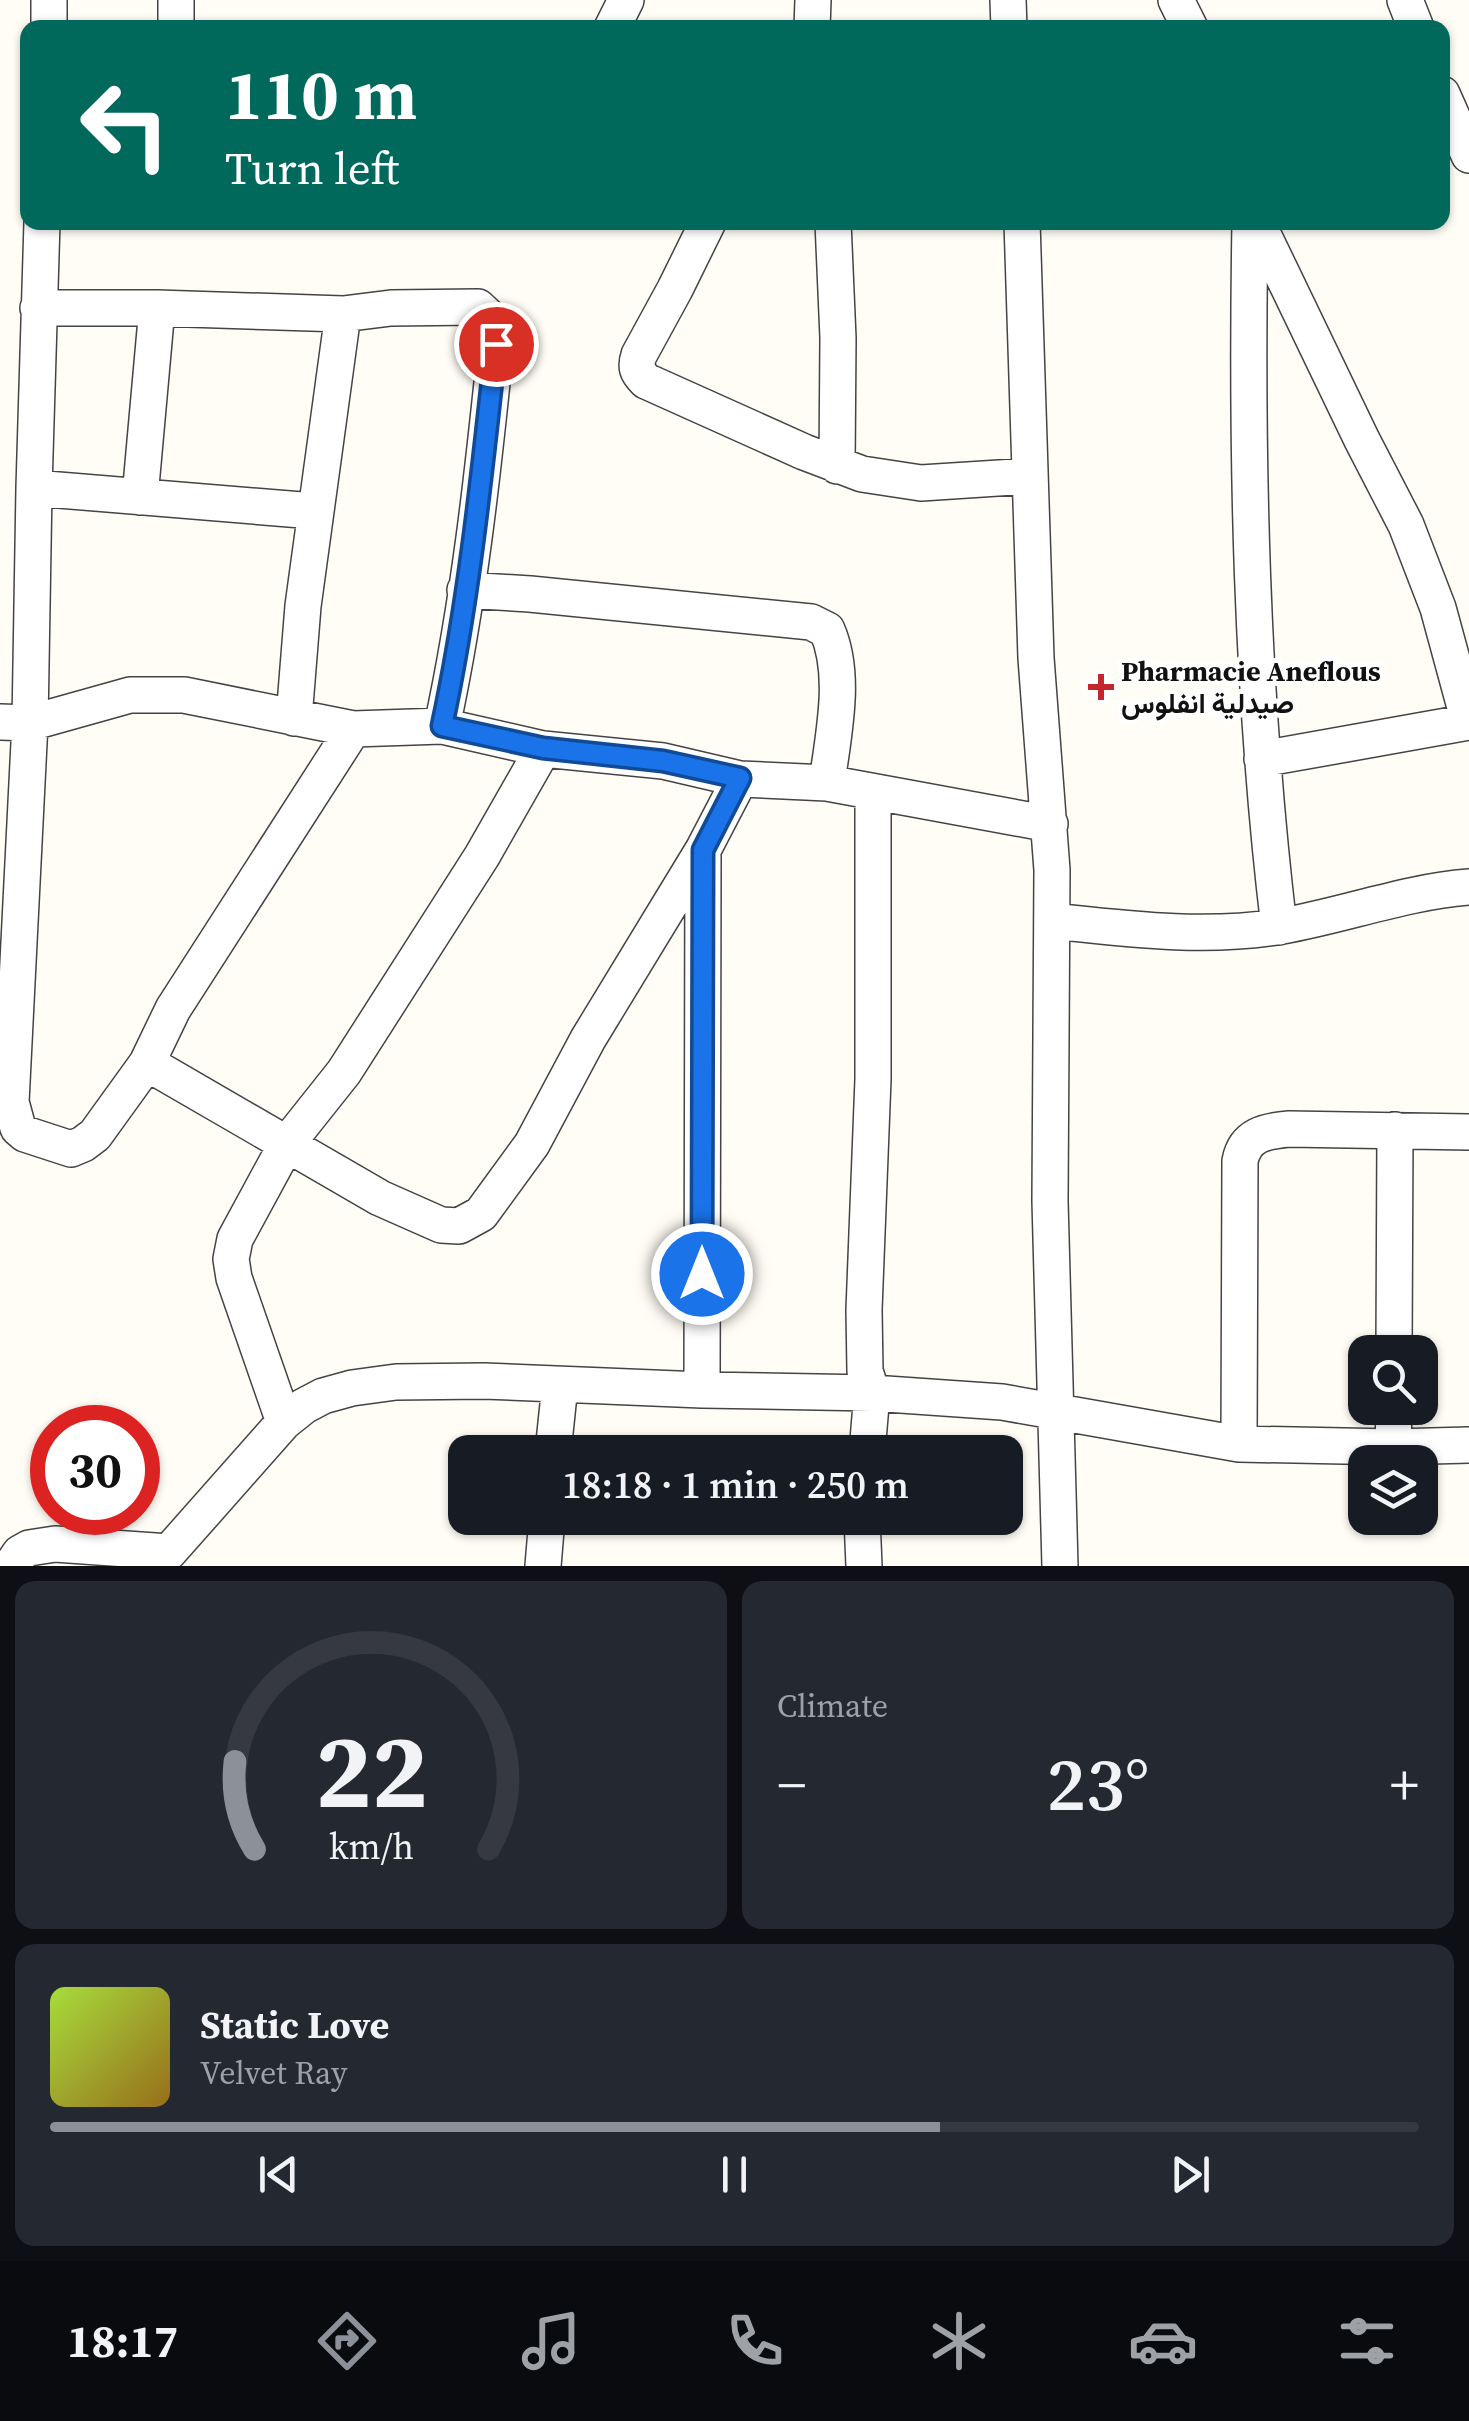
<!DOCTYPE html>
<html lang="en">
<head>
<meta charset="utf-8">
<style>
  body { margin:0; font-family:"Source Serif 4",Vazirmatn,serif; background:#242831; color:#f1f3f6; height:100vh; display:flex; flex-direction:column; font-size:38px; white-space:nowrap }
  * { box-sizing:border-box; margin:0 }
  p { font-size:32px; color:#9ea1a6 }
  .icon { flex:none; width:55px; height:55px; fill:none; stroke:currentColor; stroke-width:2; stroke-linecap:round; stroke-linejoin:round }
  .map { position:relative; height:1566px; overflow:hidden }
  .drawer { display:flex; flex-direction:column; gap:15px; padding:15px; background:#0d0f14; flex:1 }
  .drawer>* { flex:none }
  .top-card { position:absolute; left:20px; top:20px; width:1430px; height:210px; border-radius:20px; box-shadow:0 2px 8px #0004; background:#00695c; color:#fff; overflow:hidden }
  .buttons { position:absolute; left:1348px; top:1335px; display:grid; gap:20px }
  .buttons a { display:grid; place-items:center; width:90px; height:90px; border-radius:20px; background:#171b24; box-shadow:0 2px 8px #0004; font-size:50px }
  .speed { position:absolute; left:30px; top:1405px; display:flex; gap:20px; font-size:50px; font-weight:700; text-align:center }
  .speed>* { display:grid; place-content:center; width:130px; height:130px; border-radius:50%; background:#171b24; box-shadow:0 2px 8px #0004; line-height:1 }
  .speed .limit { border:15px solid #d22; background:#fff; color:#111 }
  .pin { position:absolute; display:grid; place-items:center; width:85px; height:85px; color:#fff; margin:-42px; border:5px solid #fff; border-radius:50%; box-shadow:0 2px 10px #0007 }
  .me { position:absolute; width:110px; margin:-55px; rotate:0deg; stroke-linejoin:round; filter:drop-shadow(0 0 8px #0008) }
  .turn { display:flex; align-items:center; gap:35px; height:210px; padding:0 40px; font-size:45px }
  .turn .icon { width:130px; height:130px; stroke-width:2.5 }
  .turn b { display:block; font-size:70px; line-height:85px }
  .big { font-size:75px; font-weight:600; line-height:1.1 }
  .drawer .card { flex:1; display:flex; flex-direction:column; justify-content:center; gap:15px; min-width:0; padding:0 35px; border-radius:20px; background:#242831 }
  .drawer .dial { align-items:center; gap:0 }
  .dial svg { height:260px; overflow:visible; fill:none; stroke:#363941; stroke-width:7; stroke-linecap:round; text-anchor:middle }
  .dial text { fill:#f1f3f6; stroke:none }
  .song { display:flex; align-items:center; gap:30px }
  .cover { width:120px; height:120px; border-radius:15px; background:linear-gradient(135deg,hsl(80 70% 55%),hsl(40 70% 35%)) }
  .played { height:10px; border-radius:5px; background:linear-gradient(90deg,#8c9099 65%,#363941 65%) }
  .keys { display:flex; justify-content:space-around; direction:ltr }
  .heat { display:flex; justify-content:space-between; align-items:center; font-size:55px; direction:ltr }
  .drawer .tiles { flex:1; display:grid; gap:15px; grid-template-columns:1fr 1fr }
  .card:last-child { grid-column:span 2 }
  .trip { position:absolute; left:448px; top:1435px; width:575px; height:100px; border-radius:20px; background:#171b24; box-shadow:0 2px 8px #0004; font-weight:600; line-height:100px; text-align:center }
  .menu { display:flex; height:160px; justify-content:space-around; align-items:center; background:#090b0e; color:#9ea1a6 }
  .menu .icon { width:70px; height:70px }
  .menu .on { color:#8c9099 }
  .menu b { font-size:45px; color:#f1f3f6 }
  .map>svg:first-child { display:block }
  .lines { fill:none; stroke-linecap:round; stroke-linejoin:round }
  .minor-casing { stroke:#444; stroke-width:38 }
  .minor { stroke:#fff; stroke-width:35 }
  .route-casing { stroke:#114b97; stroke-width:25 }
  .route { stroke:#1a73e8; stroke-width:18 }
  .poi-dot { fill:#c4262e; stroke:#fff; stroke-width:4 }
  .labels { text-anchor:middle; stroke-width:10; stroke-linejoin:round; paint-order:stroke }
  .poi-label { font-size:28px; font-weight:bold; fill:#111; stroke:#fff; text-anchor:start }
</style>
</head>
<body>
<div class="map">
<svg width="1469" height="1566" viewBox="0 0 1469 1566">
  <rect width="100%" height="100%" fill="#fffdf5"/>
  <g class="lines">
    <defs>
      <path id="minor" d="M1008,0L1009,28
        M1176,0L1190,28
        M1405,0L1416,28
        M49,28V0
        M176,28V0
        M612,28L626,0
        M812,28L813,0
        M1442,94L1469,155
        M42,222L34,488L30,723L11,1102L18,1128L25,1134L71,1149L83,1144L95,1135L147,1063L173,1009L353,729
        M708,222L675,289L639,355C635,367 637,372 646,381L804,452L862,474L921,483L1030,476
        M833,222L838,338L837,466
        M1022,222L1036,658L1052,870L1050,1201L1060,1566
        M1250,222C1246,457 1251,693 1279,927
        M1257,222L1362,440L1406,525L1438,608L1469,722
        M38,308H157
        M34,488L314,511
        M140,497L157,308L343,314
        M465,590L530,594L811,622L827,630C847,676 833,735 827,783
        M294,718L303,606L343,314L391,308L478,307L495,323L496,344C483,472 469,601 442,726
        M0,722L30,723L130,695H184L353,729L442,726L543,749L663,761L740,779L827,783L1050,824
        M1262,759L1469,722
        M1053,921C1128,929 1207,939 1282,926C1345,915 1405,892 1469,887
        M147,1063L380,1198L441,1225L459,1226L481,1214L532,1144L588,1039L703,850L740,779
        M1394,1352L1395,1130
        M702,1390L703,851
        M284,1422L234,1278L231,1259L235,1239L286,1145L344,1072L482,856L543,749
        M1239,1444L1240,1161C1245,1135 1265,1131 1289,1129L1469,1132
        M1393,1447L1394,1408
        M553,1452L560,1385
        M867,1452L872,1393L865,1371L864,1310L873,1079V793
        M862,1518L864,1566
        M11,1566L20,1553L29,1548L55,1544L169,1552L284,1422L304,1406L323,1396L352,1388L396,1382L484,1381L702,1390L872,1393L1002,1402L1239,1444L1393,1447L1469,1445
        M543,1566L547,1518"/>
    </defs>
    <!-- minor casing -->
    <use href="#minor" class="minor-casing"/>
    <!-- minor -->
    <use href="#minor" class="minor"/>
  </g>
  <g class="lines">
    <defs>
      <path id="route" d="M496,344C482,472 469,601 442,726L543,748L663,761L740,778L703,850L702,1274"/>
    </defs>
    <!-- route casing -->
    <use href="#route" class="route-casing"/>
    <!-- route -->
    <use href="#route" class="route"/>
  </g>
  <!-- markers -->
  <path class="poi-dot" d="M1096 672h10v10h10v10h-10v10h-10v-10h-10v-10h10z"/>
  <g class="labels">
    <!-- poi labels -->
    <g class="poi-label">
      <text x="1121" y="681">Pharmacie Aneflous<tspan x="1121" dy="32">صيدلية انفلوس</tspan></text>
    </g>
  </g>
</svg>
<div class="buttons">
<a><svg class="icon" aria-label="search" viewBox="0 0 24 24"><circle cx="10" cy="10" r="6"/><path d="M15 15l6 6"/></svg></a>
<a><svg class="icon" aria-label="layers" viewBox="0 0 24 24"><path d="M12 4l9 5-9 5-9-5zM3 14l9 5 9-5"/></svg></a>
</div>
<div class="speed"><div class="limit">30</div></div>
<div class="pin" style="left:496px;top:344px;background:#d93025"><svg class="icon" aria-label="arrive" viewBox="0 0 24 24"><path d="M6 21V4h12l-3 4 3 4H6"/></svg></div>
<svg class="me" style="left:702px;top:1274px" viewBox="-20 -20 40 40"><circle r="17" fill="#1a73e8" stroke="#fff" stroke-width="3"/><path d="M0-11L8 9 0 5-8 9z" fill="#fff"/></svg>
<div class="trip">18:18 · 1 min · 250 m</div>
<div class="top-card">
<div class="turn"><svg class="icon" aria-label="left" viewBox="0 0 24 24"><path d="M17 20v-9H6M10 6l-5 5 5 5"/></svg><div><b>110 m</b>Turn left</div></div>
</div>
</div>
<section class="drawer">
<div class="tiles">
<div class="card dial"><svg viewBox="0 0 100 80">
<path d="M14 69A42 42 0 1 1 86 69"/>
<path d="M14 69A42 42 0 0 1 8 42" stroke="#8c9099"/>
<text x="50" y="56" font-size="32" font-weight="700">22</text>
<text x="50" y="72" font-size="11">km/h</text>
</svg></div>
<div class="card"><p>Climate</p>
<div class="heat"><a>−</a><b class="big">23°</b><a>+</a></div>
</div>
<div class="card">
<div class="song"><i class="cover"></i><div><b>Static Love</b><p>Velvet Ray</p></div></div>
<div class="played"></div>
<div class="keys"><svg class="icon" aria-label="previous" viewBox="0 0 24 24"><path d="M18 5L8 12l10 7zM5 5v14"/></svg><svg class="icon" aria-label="pause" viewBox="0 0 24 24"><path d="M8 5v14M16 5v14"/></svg><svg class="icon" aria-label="next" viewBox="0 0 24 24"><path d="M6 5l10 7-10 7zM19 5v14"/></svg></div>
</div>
</div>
</section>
<nav class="menu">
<b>18:17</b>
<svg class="icon on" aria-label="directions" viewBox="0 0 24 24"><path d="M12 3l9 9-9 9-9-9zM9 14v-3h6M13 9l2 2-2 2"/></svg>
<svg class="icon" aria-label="music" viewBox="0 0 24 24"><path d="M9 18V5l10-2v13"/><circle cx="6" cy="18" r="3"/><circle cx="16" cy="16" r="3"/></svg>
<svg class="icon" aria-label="phone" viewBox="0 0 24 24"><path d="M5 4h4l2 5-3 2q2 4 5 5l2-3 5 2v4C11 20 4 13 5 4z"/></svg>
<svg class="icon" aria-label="climate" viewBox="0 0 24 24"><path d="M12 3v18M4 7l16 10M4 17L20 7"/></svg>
<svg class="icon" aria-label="car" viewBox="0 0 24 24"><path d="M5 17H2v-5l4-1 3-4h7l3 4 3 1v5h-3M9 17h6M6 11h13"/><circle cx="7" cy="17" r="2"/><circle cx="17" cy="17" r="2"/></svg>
<svg class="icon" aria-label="filters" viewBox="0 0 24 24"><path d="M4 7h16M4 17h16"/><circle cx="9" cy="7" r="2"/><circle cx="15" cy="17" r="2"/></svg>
</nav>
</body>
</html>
